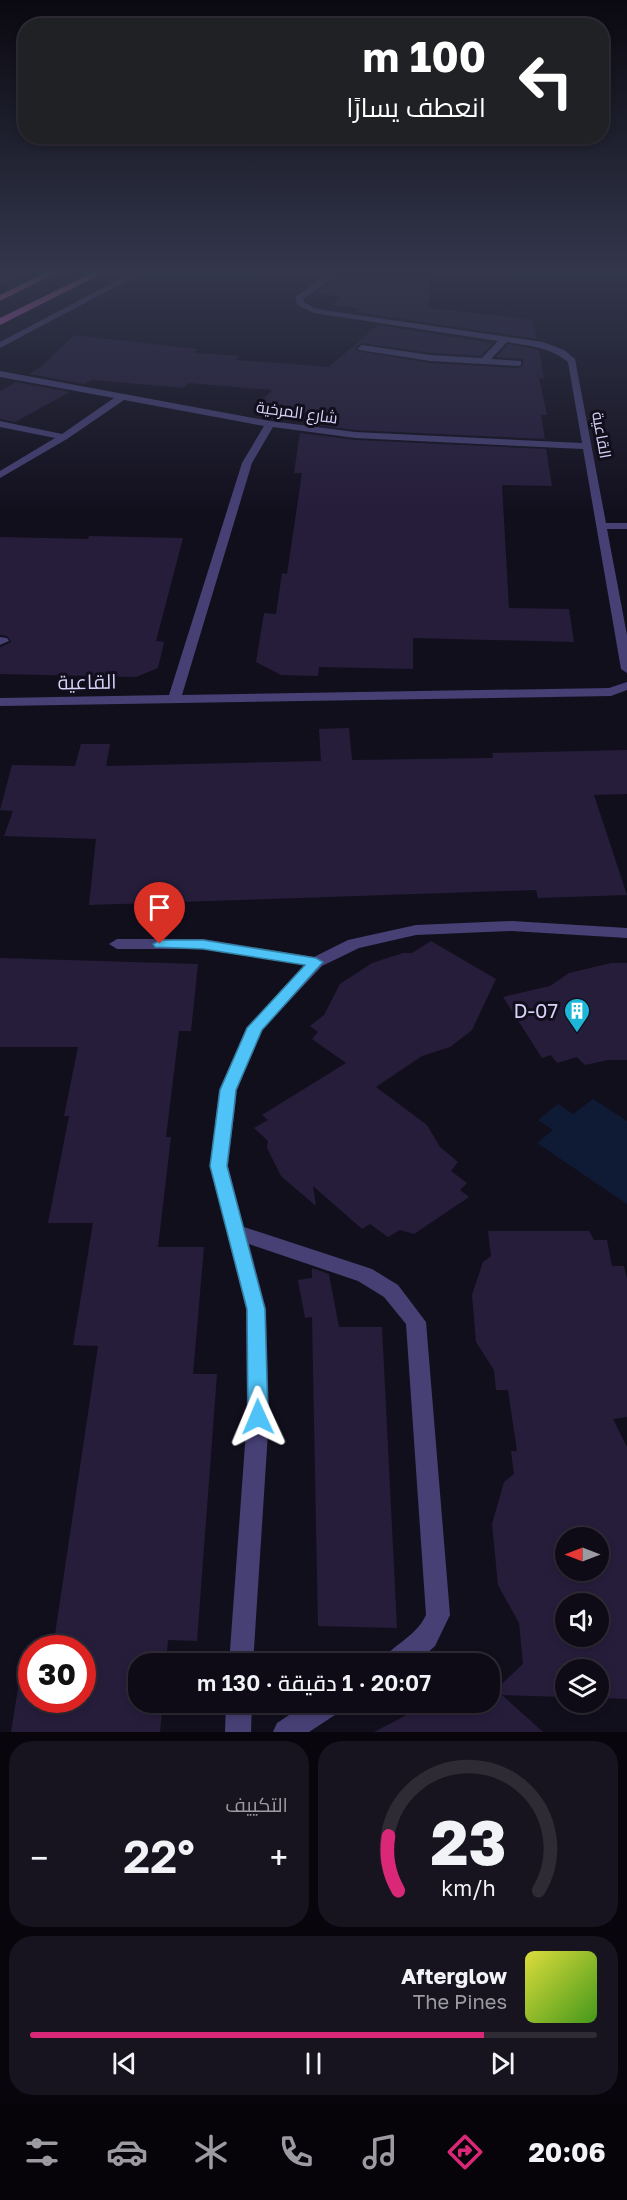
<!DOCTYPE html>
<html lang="ar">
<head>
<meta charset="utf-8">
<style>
  body { margin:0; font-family:"Golos Text",Cairo,sans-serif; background:#17141f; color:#f1f3f6; direction:rtl; height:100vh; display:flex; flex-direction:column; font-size:22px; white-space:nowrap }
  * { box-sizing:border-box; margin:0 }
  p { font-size:20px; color:#9b9ba1 }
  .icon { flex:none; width:33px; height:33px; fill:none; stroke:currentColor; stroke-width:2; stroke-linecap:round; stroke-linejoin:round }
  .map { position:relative; height:1732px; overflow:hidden; direction:ltr }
  .details { display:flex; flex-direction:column; gap:9px; padding:9px; background:#08060c; flex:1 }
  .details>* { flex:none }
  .guide { position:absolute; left:18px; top:18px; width:591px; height:126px; border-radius:24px; box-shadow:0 3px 9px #0003,0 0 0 2px #2e2b35; direction:rtl; background:#202124; color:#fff; overflow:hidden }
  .needle { width:39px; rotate:270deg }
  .fabs { position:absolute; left:555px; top:1527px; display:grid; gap:12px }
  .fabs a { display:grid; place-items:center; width:54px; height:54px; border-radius:50%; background:#0e0b16; box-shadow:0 3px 9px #0003,0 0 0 2px #2e2b35; font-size:30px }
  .speed { position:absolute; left:18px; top:1635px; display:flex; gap:12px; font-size:30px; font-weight:700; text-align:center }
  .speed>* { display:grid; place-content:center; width:78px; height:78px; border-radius:50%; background:#0e0b16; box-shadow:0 3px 9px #0003,0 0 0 2px #2e2b35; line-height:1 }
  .speed .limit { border:9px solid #d22; background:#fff; color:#111 }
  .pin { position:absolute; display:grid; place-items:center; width:51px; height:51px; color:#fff; margin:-62px -26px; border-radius:50% 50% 50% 0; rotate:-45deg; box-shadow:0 0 6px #0007 }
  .pin .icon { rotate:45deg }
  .me { position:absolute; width:66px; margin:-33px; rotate:359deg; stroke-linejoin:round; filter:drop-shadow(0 0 4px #0008) }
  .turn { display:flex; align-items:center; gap:21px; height:126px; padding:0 24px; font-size:27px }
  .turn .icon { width:78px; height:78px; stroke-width:2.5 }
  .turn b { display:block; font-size:42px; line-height:51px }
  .big { font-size:45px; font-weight:600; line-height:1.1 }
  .details .card { flex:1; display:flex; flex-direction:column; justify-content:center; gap:9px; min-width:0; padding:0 21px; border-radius:24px; background:#17141f }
  .details .dial { align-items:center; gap:0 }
  .dial svg { height:156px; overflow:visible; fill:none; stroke:#2e2b35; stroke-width:7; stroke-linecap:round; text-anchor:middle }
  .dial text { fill:#f1f3f6; stroke:none }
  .song { display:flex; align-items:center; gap:18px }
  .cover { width:72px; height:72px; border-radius:9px; background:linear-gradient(135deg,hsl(60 70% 55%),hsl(100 70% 35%)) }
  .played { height:6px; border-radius:3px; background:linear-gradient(90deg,#db2777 80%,#2e2b35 80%) }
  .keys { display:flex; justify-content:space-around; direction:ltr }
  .heat { display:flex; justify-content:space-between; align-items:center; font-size:33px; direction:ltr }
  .details .tiles { flex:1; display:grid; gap:9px; grid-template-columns:1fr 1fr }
  .card:last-child { grid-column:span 2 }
  .trip { position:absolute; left:128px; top:1653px; width:372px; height:60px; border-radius:24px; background:#0e0b16; box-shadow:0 3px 9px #0003,0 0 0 2px #2e2b35; font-weight:600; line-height:60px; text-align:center; direction:rtl }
  .tab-bar { display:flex; height:96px; justify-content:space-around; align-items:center; background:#060409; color:#9b9ba1 }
  .tab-bar .icon { width:42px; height:42px }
  .tab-bar .selected { color:#db2777 }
  .tab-bar b { font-size:27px; color:#f1f3f6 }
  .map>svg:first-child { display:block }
  .water { fill:#0f1a35 }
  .building { fill:#261d3b; fill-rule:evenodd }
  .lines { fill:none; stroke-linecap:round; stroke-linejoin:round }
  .minor { fill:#464075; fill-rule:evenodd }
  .trunk { fill:#d662bf; fill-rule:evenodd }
  .route { fill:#4fc3f7; stroke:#337fa1; stroke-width:1.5 }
  .labels { text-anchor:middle; stroke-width:6; stroke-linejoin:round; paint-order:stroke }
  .far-street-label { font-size:16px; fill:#d8d1f8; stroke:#120f1d }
  .street-label { font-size:20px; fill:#d8d1f8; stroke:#120f1d }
  .poi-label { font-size:20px; fill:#d8d1f8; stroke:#120f1d; text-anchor:end }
</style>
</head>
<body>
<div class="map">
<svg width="627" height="1732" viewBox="0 0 627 1732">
  <rect width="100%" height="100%" fill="#120f1d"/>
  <!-- water -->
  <path class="water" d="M593,1099L627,1121V1204L537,1143L553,1130L538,1120L558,1104L573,1114Z"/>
  <!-- building -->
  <path class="building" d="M346,270H432L428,308L533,320L537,339L356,312L361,309L333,305L341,297L315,293Z
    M378,325L493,343L481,356L430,353L362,343L356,347L357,351L430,363L518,368L523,366V359L496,357L508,344L539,350L544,379L539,378L547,415H541L545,439L355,430L303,423L311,414L255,407L272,390L188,383L184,388L92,380L84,384L29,374L41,367L74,335L197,349L194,353L239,356L236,360L329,367Z
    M16,382L70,392L15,422L0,419V391Z
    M300,433L355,440L546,449L552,486L502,485L509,608L569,609L574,642L413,638V669L319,667L318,676L281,675L256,662L264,613L276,614L282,573L287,574L302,473H294Z
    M89,536L183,538L156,641L164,642L158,668L136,677L0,674V647L11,642L7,636L0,635V537L88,539Z
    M349,728L352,760L493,758L492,753L627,750V794L594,795L627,895L538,898L536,890L89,905L96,839L4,836L13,811L0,810L12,765L75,766L81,744H110L106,766L321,761L319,729Z
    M431,941L496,979L472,1030L450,1047L422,1056L376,1087L427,1125L440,1147L458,1162L451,1171L467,1183L460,1190L469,1197L414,1234L400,1230L388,1237L370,1224L362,1229L313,1186L316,1206L281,1176L267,1148L268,1141L254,1128L268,1120L262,1115L346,1063L312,1039L318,1032L310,1026L324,1015L340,984L372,963L403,953H412Z
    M0,958L198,964L191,1031H179L166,1137H171L158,1247H204L193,1374H217L197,1641L168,1640L166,1664H138V1702H163L160,1732H11L23,1658L32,1659V1700H82V1648H53L98,1346L73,1345L93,1223H48L69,1116H64L78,1047H0Z
    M611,963H627V1060H608L585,1065L577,1057L557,1063L551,1055L542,1058L503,997L550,986L569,973Z
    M488,1231H589L594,1240H607L612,1266H624L627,1279V1417L613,1419L627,1447V1699L598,1698V1670H566V1697L502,1695L543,1732H374L432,1702H489V1696L523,1664L519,1623L498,1585L492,1524L504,1482L514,1474L511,1451H517L508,1390H496L494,1370L476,1342L472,1295L483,1262L491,1256ZM566,1538H598V1570H566ZM566,1604H598V1636H566Z
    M312,1268L329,1274L339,1327H382L397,1628L318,1626L312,1317L305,1318L298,1280L312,1278Z"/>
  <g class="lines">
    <!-- minor -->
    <path class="minor" d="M19,270H30L0,284V279Z
      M137,270H147L0,348V342Z
      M335,270H344L303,299L304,302L316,309L543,342L564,350L575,359L606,523H627V529H607L627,635V673L621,669L583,449L355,438L273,427L252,463L182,695L609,688L627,682V690L611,696L0,706V698L169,695L242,463L264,426L124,400L67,439L0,478V471L55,438L0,427V421L62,434L114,398L0,377V371L270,421L355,432L582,443L568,362C550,347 529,346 507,342L491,359L521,361V365L518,366L430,361L359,350L358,348L362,345L430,355L482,358L498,341L314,313L297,305L296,296Z
      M0,637L7,638L9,641L0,645Z
      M512,921L627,928V938L512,931L416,935L359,948L322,966L262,1030L237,1090L228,1166L244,1227L372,1269L398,1285L426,1322L450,1615L435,1646L417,1662L381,1664C389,1645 415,1639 426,1615L406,1324L384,1297L358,1281L249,1244L266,1309L269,1417L253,1664H229L247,1417L246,1309L210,1166L219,1090L247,1028L304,965L203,949H117L109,944L117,939H203L314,957L348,940L416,925Z
      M226,1702H252L251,1732H225Z
      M309,1702H344L341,1711L309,1732H273L277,1723Z"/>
    <!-- trunk -->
    <path class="trunk" d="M51,270H62L0,301V295Z
      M98,270H109L0,325V318Z"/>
  </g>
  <!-- sky -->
  <linearGradient id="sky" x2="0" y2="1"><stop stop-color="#0a0810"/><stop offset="0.53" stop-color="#33374c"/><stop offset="1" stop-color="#33374c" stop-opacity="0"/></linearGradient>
  <rect width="627" height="513" fill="url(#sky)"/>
  <!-- route -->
  <path class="route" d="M160,940H203L316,958L323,962L262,1030L236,1090L234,1109L227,1166L265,1309L268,1417L265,1423L258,1426L251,1423L248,1417L247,1309L210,1166L220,1090L247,1028L305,965L203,949L155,947L153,944Z"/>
  <!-- icons -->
  <defs>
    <symbol id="building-pin" viewBox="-11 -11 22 30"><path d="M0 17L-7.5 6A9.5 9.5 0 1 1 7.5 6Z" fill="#1eb6d7" stroke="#120f1d"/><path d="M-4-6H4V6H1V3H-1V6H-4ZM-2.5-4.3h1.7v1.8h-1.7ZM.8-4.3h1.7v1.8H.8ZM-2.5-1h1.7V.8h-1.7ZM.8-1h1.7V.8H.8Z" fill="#fff"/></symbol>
  </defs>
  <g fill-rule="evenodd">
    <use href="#building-pin" x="562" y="996" width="30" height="40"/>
  </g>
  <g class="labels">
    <!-- far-street labels -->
    <g class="far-street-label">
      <text transform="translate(297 412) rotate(8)" y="6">شارع المرخية</text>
      <text transform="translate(602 435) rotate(80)" y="6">القاعية</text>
    </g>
    <!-- street labels -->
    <g class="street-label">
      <text transform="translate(87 682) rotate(-1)" y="7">القاعية</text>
    </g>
    <!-- poi labels -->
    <g class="poi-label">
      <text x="558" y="1018">D-07</text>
    </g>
  </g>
</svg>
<div class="fabs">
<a><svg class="needle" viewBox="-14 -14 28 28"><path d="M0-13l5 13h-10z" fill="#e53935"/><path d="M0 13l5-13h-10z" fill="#9b9ba1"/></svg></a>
<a><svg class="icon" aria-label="sound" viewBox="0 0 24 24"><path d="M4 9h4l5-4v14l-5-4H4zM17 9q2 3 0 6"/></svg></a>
<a><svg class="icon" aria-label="layers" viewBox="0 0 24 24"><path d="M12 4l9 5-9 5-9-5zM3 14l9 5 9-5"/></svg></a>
</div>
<div class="speed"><div class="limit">30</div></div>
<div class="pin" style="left:160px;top:944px;background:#d93025"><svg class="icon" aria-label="arrive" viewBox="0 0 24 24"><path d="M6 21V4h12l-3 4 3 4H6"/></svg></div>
<svg class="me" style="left:258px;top:1417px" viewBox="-20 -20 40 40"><path d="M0-17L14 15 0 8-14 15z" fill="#4fc3f7" stroke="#fff" stroke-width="4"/></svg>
<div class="trip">20:07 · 1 دقيقة · 130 m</div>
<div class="guide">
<div class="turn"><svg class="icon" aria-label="left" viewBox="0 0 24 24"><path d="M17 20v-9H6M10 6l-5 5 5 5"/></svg><div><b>100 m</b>انعطف يسارًا</div></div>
</div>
</div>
<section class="details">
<div class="tiles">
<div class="card dial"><svg viewBox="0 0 100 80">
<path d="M14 69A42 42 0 1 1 86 69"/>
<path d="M14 69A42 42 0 0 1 9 41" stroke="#db2777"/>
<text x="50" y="56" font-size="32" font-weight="700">23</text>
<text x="50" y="72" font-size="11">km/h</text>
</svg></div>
<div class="card"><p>التكييف</p>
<div class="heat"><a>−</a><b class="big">22°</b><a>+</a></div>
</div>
<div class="card">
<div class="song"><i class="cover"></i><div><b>Afterglow</b><p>The Pines</p></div></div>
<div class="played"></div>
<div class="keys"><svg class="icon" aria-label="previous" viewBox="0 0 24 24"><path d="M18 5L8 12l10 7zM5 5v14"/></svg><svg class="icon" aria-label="pause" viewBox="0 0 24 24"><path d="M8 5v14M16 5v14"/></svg><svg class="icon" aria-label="next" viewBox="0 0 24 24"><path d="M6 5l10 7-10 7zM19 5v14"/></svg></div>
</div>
</div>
</section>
<nav class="tab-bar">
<b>20:06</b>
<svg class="icon selected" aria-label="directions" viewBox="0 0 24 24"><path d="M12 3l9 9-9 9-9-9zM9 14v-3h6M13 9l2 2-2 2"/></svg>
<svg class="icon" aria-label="music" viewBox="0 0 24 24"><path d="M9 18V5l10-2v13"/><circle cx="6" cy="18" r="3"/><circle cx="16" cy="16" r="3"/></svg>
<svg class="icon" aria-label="phone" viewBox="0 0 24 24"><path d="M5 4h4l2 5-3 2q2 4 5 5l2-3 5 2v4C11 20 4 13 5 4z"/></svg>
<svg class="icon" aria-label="climate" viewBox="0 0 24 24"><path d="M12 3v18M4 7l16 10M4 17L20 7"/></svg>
<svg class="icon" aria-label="car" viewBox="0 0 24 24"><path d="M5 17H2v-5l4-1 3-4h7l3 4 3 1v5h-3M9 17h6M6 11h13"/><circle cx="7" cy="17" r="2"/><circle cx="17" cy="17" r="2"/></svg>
<svg class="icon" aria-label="filters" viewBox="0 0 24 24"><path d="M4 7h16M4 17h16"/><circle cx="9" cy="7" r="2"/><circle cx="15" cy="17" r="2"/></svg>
</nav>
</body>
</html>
